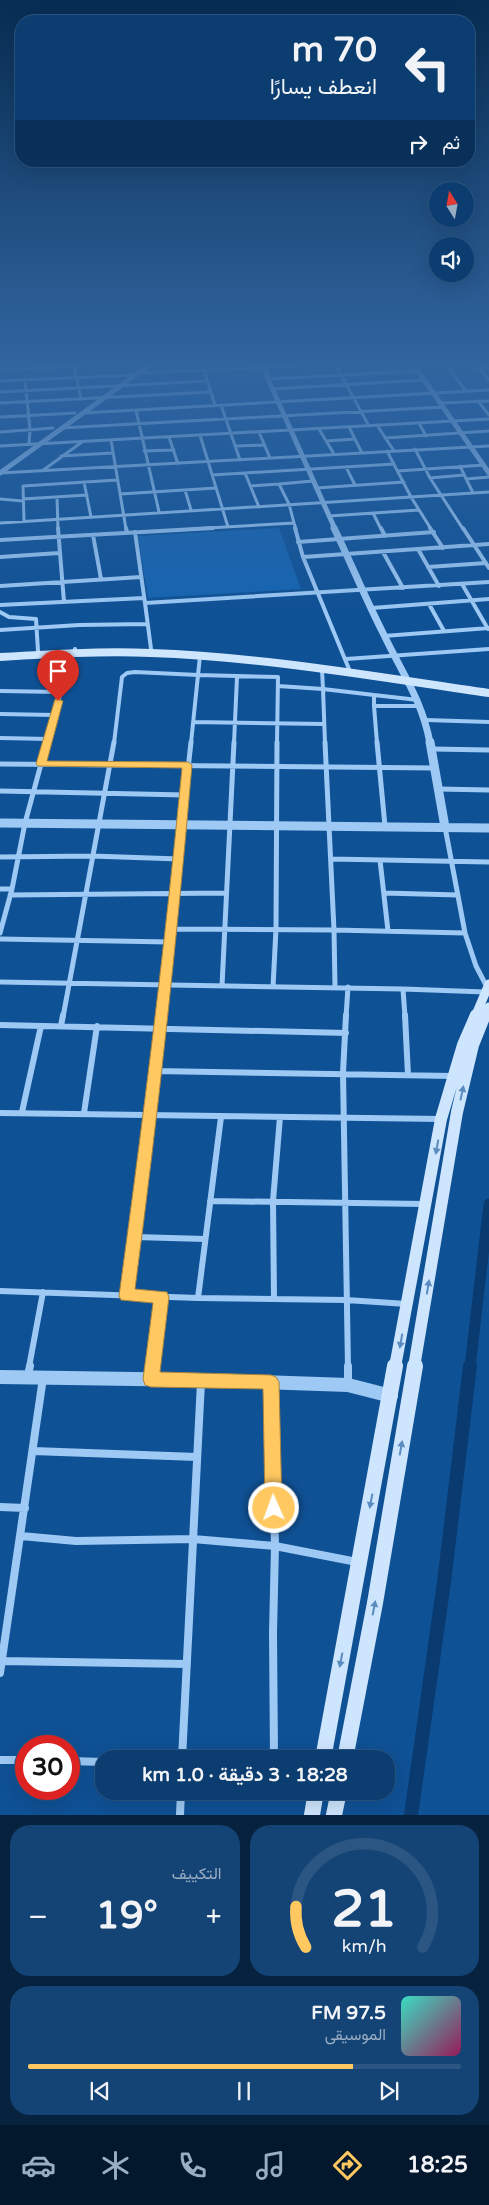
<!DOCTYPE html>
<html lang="ar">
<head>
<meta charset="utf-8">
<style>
  body { margin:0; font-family:"Varela Round",Vazirmatn,sans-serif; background:#144475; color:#f1f3f6; direction:rtl; height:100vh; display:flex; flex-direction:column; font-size:19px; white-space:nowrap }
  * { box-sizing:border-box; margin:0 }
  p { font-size:16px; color:#9aaec3 }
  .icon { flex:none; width:28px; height:28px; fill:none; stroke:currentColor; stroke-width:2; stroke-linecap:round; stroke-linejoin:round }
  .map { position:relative; height:1815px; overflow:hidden; direction:ltr }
  .sheet { display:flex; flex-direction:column; gap:10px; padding:10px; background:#06223e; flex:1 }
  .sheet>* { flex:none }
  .banner { position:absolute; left:15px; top:15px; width:460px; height:152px; border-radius:20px; box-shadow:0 5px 20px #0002,0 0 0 1px #2b5683; direction:rtl; background:#0b3d70; color:#f1f3f6; overflow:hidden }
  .needle { width:32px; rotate:349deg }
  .buttons { position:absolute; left:429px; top:182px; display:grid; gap:10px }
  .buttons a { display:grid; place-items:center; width:45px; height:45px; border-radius:50%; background:#0b3d70; box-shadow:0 5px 20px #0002,0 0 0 1px #2b5683; font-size:25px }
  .speed { position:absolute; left:15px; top:1735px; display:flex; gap:10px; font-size:25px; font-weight:700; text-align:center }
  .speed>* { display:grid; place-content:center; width:65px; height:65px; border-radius:50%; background:#0b3d70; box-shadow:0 5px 20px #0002,0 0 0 1px #2b5683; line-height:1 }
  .speed .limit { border:8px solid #d22; background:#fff; color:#111 }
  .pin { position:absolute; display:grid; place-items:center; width:42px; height:42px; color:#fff; margin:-51px -21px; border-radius:50% 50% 50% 0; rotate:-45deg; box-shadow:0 0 5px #0007 }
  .pin .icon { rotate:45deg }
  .me { position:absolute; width:55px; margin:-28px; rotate:358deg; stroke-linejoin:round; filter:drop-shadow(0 0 4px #0008) }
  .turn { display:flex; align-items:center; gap:18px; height:105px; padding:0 15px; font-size:22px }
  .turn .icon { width:65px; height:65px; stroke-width:2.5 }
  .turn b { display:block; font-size:35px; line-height:42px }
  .then { display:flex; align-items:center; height:48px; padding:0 15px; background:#0003; gap:10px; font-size:19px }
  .big { font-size:38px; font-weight:700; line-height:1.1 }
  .sheet .card { flex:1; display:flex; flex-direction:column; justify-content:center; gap:8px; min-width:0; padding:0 18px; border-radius:20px; background:#144475 }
  .sheet .dial { align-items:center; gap:0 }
  .dial svg { height:130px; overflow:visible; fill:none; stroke:#2b5683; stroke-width:7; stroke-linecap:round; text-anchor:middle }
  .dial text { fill:#f1f3f6; stroke:none }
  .song { display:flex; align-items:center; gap:15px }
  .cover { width:60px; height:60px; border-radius:8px; background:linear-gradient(135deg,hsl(170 70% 55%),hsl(330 70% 35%)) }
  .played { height:5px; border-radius:2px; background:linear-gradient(90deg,#ffc860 75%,#2b5683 75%) }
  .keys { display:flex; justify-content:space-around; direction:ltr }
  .heat { display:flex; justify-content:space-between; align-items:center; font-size:28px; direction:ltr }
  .sheet .tiles { flex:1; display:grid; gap:10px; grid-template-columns:1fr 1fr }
  .card:last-child { grid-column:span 2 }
  .trip { position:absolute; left:95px; top:1750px; width:300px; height:50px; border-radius:20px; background:#0b3d70; box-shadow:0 5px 20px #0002,0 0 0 1px #2b5683; font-weight:700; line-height:50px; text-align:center; direction:rtl }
  .tab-bar { display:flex; height:80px; justify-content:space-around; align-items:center; background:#04182d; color:#9aaec3 }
  .tab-bar .icon { width:35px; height:35px }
  .tab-bar .selected { color:#ffc860 }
  .tab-bar b { font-size:22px; color:#f1f3f6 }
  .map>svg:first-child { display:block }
  .green { fill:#1664b0 }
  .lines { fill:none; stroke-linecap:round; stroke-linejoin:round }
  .canal-far1 { stroke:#093b71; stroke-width:11 }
  .canal { stroke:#093b71; stroke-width:14 }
  .minor-far4 { stroke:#9dc9f4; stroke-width:3 }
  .minor-far3 { stroke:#9dc9f4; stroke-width:4 }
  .minor-far2 { stroke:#9dc9f4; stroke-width:5 }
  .minor-far1 { stroke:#9dc9f4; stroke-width:6 }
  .minor { stroke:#9dc9f4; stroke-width:8 }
  .tertiary-far3 { stroke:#9dc9f4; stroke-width:5 }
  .tertiary-far2 { stroke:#9dc9f4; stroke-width:7 }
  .tertiary-far1 { stroke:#9dc9f4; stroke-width:9 }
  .tertiary { stroke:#9dc9f4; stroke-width:14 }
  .secondary-far3 { stroke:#cde5fd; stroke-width:8 }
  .secondary-far2 { stroke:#cde5fd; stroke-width:9 }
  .secondary-far1 { stroke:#cde5fd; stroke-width:12 }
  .secondary { stroke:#cde5fd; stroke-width:16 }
  .oneway { fill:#5b8cbf }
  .route { fill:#ffc860; stroke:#a6823e }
</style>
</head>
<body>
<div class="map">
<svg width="489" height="1815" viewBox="0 0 489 1815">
  <rect width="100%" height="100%" fill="#0f5195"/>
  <!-- green -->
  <path class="green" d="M279,528L301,589L148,598L138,536Z"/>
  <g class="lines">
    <!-- canal-far1 -->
    <path class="canal-far1" d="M470,1367L489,1204"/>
    <!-- canal -->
    <path class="canal" d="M411,1815L444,1582L470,1366"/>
    <!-- minor-far4 -->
    <path class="minor-far4" d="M73,361L81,399
      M210,361L213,370
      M443,361L466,391
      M473,361L489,380
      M335,364L369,426
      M478,368H489
      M0,370L167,361
      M204,370L215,405
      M138,373L405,361
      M25,379L30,430L29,444
      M268,379L418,371
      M0,381L135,375
      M272,389L424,380
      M0,392L207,381
      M478,401L489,415
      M0,403L211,392
      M440,403L489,401
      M221,405L240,460
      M136,410L159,512
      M83,413L489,390
      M0,417L75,413
      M419,423L426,436
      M377,425L394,451
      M349,427L362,453
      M61,428L443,407
      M319,429L334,454
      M0,432L53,428
      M259,432L270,458
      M200,435L228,527
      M169,437L178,464
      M385,438L489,431
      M111,440L126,529
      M326,441L355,439
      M0,446L489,419
      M235,446L264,445
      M415,449L430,478L463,529
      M144,451L174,450
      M387,451L411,497L431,529
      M61,456L112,453
      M460,466L473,493
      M346,467L355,485
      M42,471L82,442
      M398,471L484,465
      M0,473L489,446
      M245,473L259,507
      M212,475L394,464
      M430,478L464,475
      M466,479L489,477
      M84,482L91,517
      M279,484L313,481
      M250,486L279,484L289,504L294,523
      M316,488L404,482
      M185,490L191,510
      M120,494L216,488
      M57,497L58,529
      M0,499L23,501
      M23,499L87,495
      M373,513L381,529
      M329,516L419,510
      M24,521L23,486L117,480
      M0,523L489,492
      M191,529L294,523L296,529"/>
    <!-- minor-far3 -->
    <path class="minor-far3" d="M58,528L64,602
      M126,528L127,533
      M295,528L303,557L349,669
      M381,528L385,536
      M430,528L443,548
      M463,528L489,568
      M135,532L145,603L489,582
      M93,535L101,579
      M0,540L213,528
      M298,542L434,532
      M418,549L439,586
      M383,552L403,588
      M0,557L59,553
      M303,557L489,544
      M428,567L486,563
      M462,584L488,629
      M0,586L141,577
      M145,603L151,649
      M429,604L444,631
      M0,605L144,598
      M372,608L489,599
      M0,612L9,617L36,619L38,651
      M0,630L79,625L147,624
      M384,636L489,628
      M346,659L489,649
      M278,686L323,689L322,670
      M0,691L61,692
      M374,695L418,700
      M374,706L377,743
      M0,714L55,715
      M426,720L489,722
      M193,722L324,724
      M0,738L49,739
      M47,743L65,677L75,649
      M114,743L122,677L127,673L135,672L198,675L200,656
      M191,743L198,675L278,677L277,743
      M234,743L237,677
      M325,743L323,689L374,695V706H420"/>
    <!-- minor-far2 -->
    <path class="minor-far2" d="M377,742L385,826
      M432,749L489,750
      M0,764L435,768
      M438,789L489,790
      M0,791L185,795
      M0,857L92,856L179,859
      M331,859L489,862
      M380,860L388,931
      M0,889H12
      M384,893L458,895
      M10,895L226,893
      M172,929L334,930L325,742
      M0,933L12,889L25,823L47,742
      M465,933L476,966L487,987
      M0,939L170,942
      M0,982L403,989L405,1017
      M222,986L234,742
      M273,987L276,929L277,742
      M335,987L334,930L465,933L445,827
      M403,989L485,992
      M63,1017L114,742
      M161,1017L191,742
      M346,1017L348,987"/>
    <!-- minor-far1 -->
    <path class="minor-far1" d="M346,1015L343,1073L348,1367
      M405,1015L408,1075
      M0,1025L346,1033
      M61,1026L63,1015
      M155,1071L452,1076
      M22,1112L41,1026
      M0,1113L441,1119
      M84,1113L97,1026
      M210,1201L423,1204
      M135,1237L205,1239
      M0,1291L198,1298L346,1300L407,1304
      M127,1296L151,1114L162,1015
      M198,1298L221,1117
      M274,1298L273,1201L280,1117
      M29,1367L43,1292
      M153,1367L162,1297"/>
    <!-- minor -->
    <path class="minor" d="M348,1366V1384
      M28,1375L30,1366
      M151,1379L153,1366
      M271,1383L275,1546L273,1633L274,1759
      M33,1451L197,1457
      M0,1507L25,1508
      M21,1536L76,1541L193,1539L275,1546L357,1562
      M2,1661L187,1664
      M0,1673L43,1378
      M182,1759L201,1382
      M0,1760H26
      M69,1761L104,1762
      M180,1815L181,1791"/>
    <!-- tertiary-far3 -->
    <path class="tertiary-far3" d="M263,361L268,379L335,529
      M411,361L489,473
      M0,473L155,361"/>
    <!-- tertiary-far2 -->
    <path class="tertiary-far2" d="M334,528C351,563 366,600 384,635C402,673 422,700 430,743"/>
    <!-- tertiary-far1 -->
    <path class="tertiary-far1" d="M430,742L445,827
      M0,823L489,828"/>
    <!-- tertiary -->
    <path class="tertiary" d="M0,1377L201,1380L348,1385L391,1396"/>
    <!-- secondary-far3 -->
    <path class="secondary-far3" d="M0,657C50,654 101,651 151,653C265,657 377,677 489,693"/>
    <!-- secondary-far2 -->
    <path class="secondary-far2" d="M475,1017L489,984
      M485,1017L489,1007"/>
    <!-- secondary-far1 -->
    <path class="secondary-far1" d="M395,1367L441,1119L463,1045L476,1015
      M414,1367L457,1112L473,1045L485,1015"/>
    <!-- secondary -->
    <path class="secondary" d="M323,1759L395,1366
      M345,1759L375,1603L415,1366
      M312,1815L316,1791
      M334,1815L339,1791"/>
  </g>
  <!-- one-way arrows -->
  <defs><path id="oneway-solid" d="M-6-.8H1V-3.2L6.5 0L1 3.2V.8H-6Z" transform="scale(1.25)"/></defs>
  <g class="oneway">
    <use href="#oneway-solid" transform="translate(462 1093) rotate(-78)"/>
    <use href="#oneway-solid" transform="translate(437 1147) rotate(100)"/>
    <use href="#oneway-solid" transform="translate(428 1287) rotate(-81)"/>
    <use href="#oneway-solid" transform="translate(401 1341) rotate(100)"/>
    <use href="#oneway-solid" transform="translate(401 1448) rotate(-80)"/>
    <use href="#oneway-solid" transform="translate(371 1501) rotate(101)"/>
    <use href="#oneway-solid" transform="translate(374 1608) rotate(-79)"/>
    <use href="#oneway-solid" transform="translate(341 1660) rotate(101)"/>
  </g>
  <!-- sky -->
  <linearGradient id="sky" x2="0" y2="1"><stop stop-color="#082d52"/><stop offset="0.59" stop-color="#3165a0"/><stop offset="1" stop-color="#3165a0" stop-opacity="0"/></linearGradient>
  <rect width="489" height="615" fill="url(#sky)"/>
  <!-- route -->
  <path class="route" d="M55,699H58L63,701L47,761L188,762L192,765C177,940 158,1115 135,1289L167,1292L169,1297L160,1372L271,1375L276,1377L279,1382L282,1508L280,1514L274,1516L268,1514L265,1508L263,1389L151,1387L145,1385L143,1379L153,1303L121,1300L119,1296C143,1120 165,945 182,768L38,766L36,764Z"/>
</svg>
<div class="buttons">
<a><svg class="needle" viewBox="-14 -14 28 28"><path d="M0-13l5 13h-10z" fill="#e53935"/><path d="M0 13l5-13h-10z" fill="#9aaec3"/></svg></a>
<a><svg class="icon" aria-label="sound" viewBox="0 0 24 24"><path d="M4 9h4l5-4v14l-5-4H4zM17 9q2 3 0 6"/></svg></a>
</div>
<div class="speed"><div class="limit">30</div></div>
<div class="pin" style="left:58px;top:701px;background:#d93025"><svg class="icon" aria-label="arrive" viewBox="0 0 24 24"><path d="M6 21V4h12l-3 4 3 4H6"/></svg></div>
<svg class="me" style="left:274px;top:1508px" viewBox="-20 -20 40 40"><circle r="17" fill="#ffc860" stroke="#fff" stroke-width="3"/><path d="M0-11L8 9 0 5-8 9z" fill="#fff"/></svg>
<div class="trip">18:28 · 3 دقيقة · 1.0 km</div>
<div class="banner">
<div class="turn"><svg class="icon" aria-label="left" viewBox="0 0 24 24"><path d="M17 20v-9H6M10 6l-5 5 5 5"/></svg><div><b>70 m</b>انعطف يسارًا</div></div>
<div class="then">ثم<svg class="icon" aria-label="right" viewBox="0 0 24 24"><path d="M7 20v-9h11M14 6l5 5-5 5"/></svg></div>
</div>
</div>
<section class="sheet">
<div class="tiles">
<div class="card dial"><svg viewBox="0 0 100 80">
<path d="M14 69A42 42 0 1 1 86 69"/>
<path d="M14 69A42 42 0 0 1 8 44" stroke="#ffc860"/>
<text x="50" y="56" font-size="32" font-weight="700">21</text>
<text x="50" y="72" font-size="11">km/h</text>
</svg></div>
<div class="card"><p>التكييف</p>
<div class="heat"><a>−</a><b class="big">19°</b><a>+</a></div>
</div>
<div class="card">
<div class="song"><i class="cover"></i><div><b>97.5 FM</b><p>الموسيقى</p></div></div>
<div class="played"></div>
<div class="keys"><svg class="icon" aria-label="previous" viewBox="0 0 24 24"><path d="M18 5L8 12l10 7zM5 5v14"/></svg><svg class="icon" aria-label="pause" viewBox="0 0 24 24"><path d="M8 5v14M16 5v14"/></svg><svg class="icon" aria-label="next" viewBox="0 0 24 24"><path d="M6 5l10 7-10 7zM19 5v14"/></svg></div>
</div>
</div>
</section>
<nav class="tab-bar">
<b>18:25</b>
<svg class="icon selected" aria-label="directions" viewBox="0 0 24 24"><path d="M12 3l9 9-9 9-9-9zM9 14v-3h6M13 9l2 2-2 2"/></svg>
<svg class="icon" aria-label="music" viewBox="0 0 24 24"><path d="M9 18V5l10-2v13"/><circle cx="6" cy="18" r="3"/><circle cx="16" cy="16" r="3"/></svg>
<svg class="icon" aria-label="phone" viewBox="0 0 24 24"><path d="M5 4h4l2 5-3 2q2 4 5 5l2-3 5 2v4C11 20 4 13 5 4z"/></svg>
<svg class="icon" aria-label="climate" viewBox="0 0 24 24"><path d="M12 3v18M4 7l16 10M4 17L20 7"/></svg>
<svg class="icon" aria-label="car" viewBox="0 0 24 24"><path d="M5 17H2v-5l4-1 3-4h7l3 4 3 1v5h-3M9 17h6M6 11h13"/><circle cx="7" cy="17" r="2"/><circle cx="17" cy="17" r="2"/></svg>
</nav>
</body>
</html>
